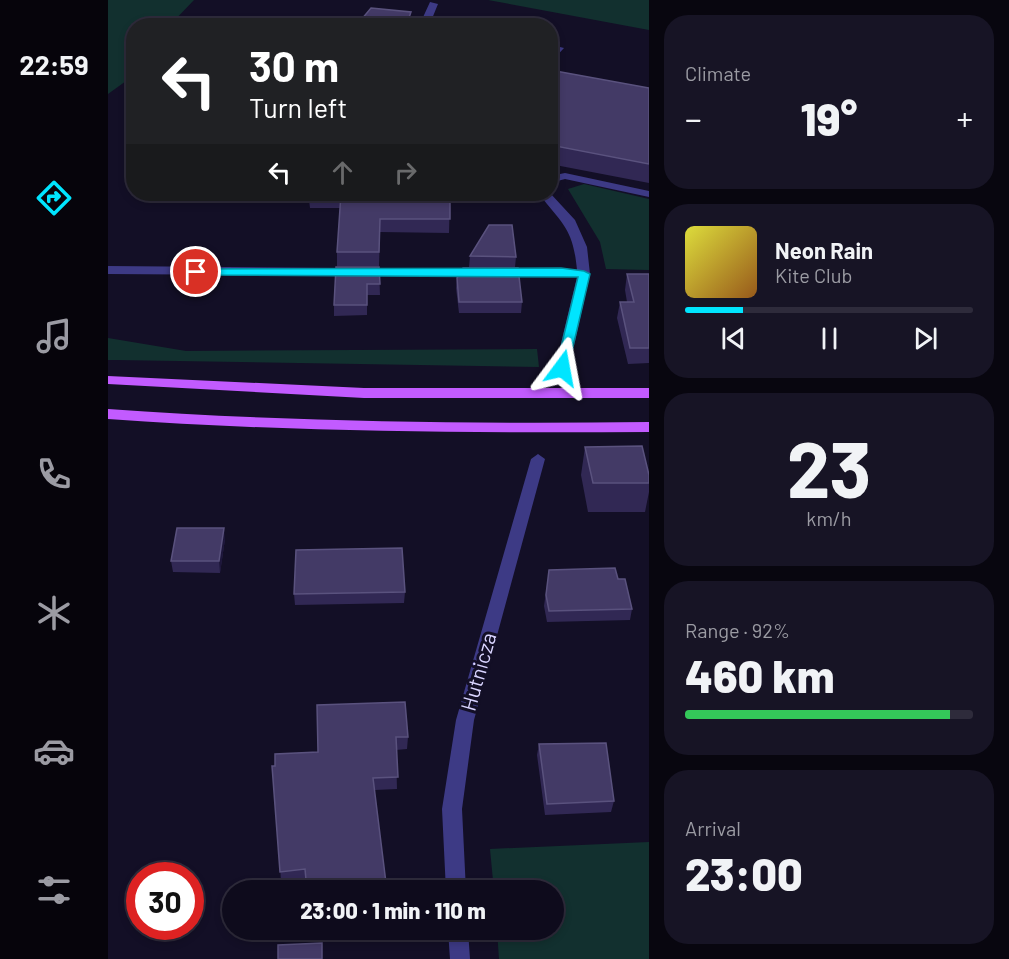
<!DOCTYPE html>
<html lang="en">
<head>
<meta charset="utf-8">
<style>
  body { margin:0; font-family:Barlow,sans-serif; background:#171425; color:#f1f3f6; height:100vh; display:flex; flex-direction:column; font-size:22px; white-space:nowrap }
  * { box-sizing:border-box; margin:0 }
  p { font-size:20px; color:#9b9ba3 }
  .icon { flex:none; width:33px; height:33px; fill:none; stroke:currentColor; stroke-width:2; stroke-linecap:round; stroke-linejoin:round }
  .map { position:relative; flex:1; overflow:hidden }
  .side { display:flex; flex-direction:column; gap:15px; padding:15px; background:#08060f; width:360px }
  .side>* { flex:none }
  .top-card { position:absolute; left:18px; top:18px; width:432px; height:183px; border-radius:24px; box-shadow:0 3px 9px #0003,0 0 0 2px #2e2b3b; background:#202124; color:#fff; overflow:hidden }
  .speed { position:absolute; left:18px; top:862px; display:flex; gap:12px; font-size:30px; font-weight:700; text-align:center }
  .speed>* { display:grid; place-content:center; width:78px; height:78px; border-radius:50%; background:#0e0b1c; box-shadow:0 3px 9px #0003,0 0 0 2px #2e2b3b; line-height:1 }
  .speed .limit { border:9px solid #d22; background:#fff; color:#111 }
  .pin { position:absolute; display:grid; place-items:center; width:51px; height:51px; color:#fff; margin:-26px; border:3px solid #fff; border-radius:50%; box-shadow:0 2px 6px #0007 }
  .me { position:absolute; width:66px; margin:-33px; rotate:13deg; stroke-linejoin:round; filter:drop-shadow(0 0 4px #0008) }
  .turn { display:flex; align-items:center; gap:21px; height:126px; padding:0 24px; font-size:27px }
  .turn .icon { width:78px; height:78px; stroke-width:2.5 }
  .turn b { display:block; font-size:42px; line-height:51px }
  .lanes { display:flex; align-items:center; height:57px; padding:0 24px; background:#0003; justify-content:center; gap:30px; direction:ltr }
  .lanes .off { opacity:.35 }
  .big { font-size:45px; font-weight:800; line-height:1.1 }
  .side .card { flex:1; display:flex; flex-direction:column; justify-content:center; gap:9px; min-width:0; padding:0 21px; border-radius:24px; background:#171425 }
  .side .dial { align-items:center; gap:0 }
  .dial b { font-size:78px; line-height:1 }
  .song { display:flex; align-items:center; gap:18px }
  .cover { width:72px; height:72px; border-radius:9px; background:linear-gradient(135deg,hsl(60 70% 55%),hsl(30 70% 35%)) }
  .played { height:6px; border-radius:3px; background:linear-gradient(90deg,#00e5ff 20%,#2e2b3b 20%) }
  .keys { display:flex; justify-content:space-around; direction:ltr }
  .heat { display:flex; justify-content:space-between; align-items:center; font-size:33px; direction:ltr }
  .charge { height:9px; border-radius:4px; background:linear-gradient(90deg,#34c759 92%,#2e2b3b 0) }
  .trip { position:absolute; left:114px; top:880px; width:342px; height:60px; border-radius:30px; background:#0e0b1c; box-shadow:0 3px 9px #0003,0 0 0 2px #2e2b3b; font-weight:800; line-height:60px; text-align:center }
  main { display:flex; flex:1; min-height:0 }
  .dock { display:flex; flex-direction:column; width:108px; justify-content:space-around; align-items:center; background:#06040b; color:#9b9ba3 }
  .dock .icon { width:42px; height:42px }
  .dock .on { color:#00e5ff }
  .dock b { font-size:27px; color:#f1f3f6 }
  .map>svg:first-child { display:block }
  .green { fill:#12302f }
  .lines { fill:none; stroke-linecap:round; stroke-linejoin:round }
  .lane { fill:#3d3a85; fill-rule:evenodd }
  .street { fill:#3d3a85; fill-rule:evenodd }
  .primary { fill:#c25bff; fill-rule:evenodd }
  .wall { fill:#312854 }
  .shaded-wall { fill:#1d163a }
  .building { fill:#433a66; stroke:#5a527e; stroke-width:1.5 }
  .route { fill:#00e5ff; stroke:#0095a6; stroke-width:1.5 }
  .labels { text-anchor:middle; stroke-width:6; stroke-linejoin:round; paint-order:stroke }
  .street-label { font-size:21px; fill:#d9d4ff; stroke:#130f26 }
</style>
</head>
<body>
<main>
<nav class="dock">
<b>22:59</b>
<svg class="icon on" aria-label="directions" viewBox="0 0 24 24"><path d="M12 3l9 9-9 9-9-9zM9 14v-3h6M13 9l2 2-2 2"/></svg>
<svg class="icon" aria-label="music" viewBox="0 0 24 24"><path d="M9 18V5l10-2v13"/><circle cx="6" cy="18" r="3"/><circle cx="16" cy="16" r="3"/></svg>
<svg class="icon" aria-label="phone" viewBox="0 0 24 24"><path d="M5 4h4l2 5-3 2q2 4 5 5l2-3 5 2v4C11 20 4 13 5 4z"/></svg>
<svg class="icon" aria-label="climate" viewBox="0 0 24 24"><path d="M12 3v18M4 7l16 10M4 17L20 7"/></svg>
<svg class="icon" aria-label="car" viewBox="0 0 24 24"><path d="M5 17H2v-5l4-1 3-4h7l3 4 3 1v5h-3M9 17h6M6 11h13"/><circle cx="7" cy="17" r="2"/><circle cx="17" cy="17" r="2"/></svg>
<svg class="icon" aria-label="filters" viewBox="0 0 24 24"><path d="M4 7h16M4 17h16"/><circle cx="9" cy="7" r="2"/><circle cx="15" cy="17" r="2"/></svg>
</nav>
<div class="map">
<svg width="541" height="959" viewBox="0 0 541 959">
  <rect width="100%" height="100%" fill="#130f26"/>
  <!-- green -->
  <path class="green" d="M0,0H86L62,25L26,26L25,76L0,94Z
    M380,0H541V30Z
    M476,184L541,199V270L498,269L492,242L460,189Z
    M0,338L78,351L429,349L431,367L8,360H0Z
    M541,842V959H391L389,930H446V891H386L382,849Z"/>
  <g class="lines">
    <!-- lane -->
    <path class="lane" d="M448,46L456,48L442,63V53Z
      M457,173L541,191V197L457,179L442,183V176Z"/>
    <!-- street -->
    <path class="street" d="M322,2L330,4L321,26H311Z
      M442,193L467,220L479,247L482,274L461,368L454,372L447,368L469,277L0,274V266L469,270C465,228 455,225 431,194Z
      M430,454L437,459L366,720L354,809L358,891H338L334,809L348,720L423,459Z
      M340,930H360L362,959H342Z"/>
    <!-- primary -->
    <path class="primary" d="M0,376L256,388H541V398H256L0,384Z
      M0,409C180,422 360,424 541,422V432C360,433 180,432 0,419Z"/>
  </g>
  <!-- wall -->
  <path class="wall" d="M442,70L541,88V183L442,164Z
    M165,194H342L341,233L272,232L271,266H229V252L232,208H202L201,200H165Z
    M362,256L408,257L407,267H361Z
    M271,267L272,295H259V315L226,316V305Z
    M519,274H541V363L520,364L509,318L512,302H519L517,290Z
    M349,278L414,302L413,313H351L348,288Z
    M477,447L541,475V492L537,512H480L473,475Z
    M117,539L112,573L65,572L63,561Z
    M441,570L510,579L524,609L522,620L439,622L436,606Z
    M297,592L296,603L187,605L186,594Z
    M297,702L300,737L299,749L288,750L289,789L267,790L198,881L173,883L167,766L210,752Z
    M431,744L506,801L503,812L437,815L429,755Z"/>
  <!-- shaded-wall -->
  <path class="shaded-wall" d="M303,12L302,26H298Z
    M116,528L117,539L112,573L111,561Z"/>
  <!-- building -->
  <path class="building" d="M263,8L303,12L298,26H248Z
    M442,70L541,88V164L442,145V116L449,106L442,105Z
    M201,194H342V219H272L271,252H229L233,194Z
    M381,225H404L408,257L362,256Z
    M228,267H271L272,284H259V305H226Z
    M355,268H410L414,302H351L349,278Z
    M519,274H541V348H522L512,302H526Z
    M534,446L541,475V483H485L477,447Z
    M69,528H116L111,561H63Z
    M294,548L297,592L186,594L188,550Z
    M507,568L510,579H517L524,609L441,611L438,595L441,570Z
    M297,702L300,737H288L290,777L265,778L279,891H199L197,869L172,872L164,766H167V754L210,752L209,705Z
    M498,743L506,801L439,804L431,744Z
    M214,943V959H170V945Z"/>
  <!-- route -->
  <path class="route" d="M453,268L476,271L482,274L460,368L454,372L448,368L470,277L88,275L82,272L88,269Z"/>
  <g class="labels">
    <!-- street labels -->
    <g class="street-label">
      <text transform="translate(371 672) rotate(-74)" y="7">Hutnicza</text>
    </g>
  </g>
</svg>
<div class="speed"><div class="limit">30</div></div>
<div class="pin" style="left:88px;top:272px;background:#d93025"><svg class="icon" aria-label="arrive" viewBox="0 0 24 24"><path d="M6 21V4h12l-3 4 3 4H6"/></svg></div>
<svg class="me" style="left:454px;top:368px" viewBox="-20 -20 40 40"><path d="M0-17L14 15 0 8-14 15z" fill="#00e5ff" stroke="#fff" stroke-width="4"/></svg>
<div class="trip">23:00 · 1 min · 110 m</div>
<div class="top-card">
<div class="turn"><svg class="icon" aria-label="left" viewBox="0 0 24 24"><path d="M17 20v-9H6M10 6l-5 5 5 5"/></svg><div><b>30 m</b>Turn left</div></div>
<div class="lanes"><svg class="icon" aria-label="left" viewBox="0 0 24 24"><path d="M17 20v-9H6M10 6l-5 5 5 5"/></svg><svg class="icon off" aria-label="ahead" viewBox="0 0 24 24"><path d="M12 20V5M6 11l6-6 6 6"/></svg><svg class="icon off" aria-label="right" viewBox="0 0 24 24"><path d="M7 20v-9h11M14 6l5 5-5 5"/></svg></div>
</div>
</div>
<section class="side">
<div class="card"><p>Climate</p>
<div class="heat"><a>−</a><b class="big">19°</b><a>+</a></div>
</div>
<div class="card">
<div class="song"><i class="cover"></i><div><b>Neon Rain</b><p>Kite Club</p></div></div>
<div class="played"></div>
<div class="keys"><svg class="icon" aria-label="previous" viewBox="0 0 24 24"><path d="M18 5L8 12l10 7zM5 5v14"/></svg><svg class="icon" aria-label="pause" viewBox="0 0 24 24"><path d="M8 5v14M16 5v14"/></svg><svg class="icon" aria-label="next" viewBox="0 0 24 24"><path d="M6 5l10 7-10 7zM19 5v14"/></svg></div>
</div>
<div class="card dial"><b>23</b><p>km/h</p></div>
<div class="card"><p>Range · 92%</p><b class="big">460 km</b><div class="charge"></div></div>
<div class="card"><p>Arrival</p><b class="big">23:00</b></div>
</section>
</main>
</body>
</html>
